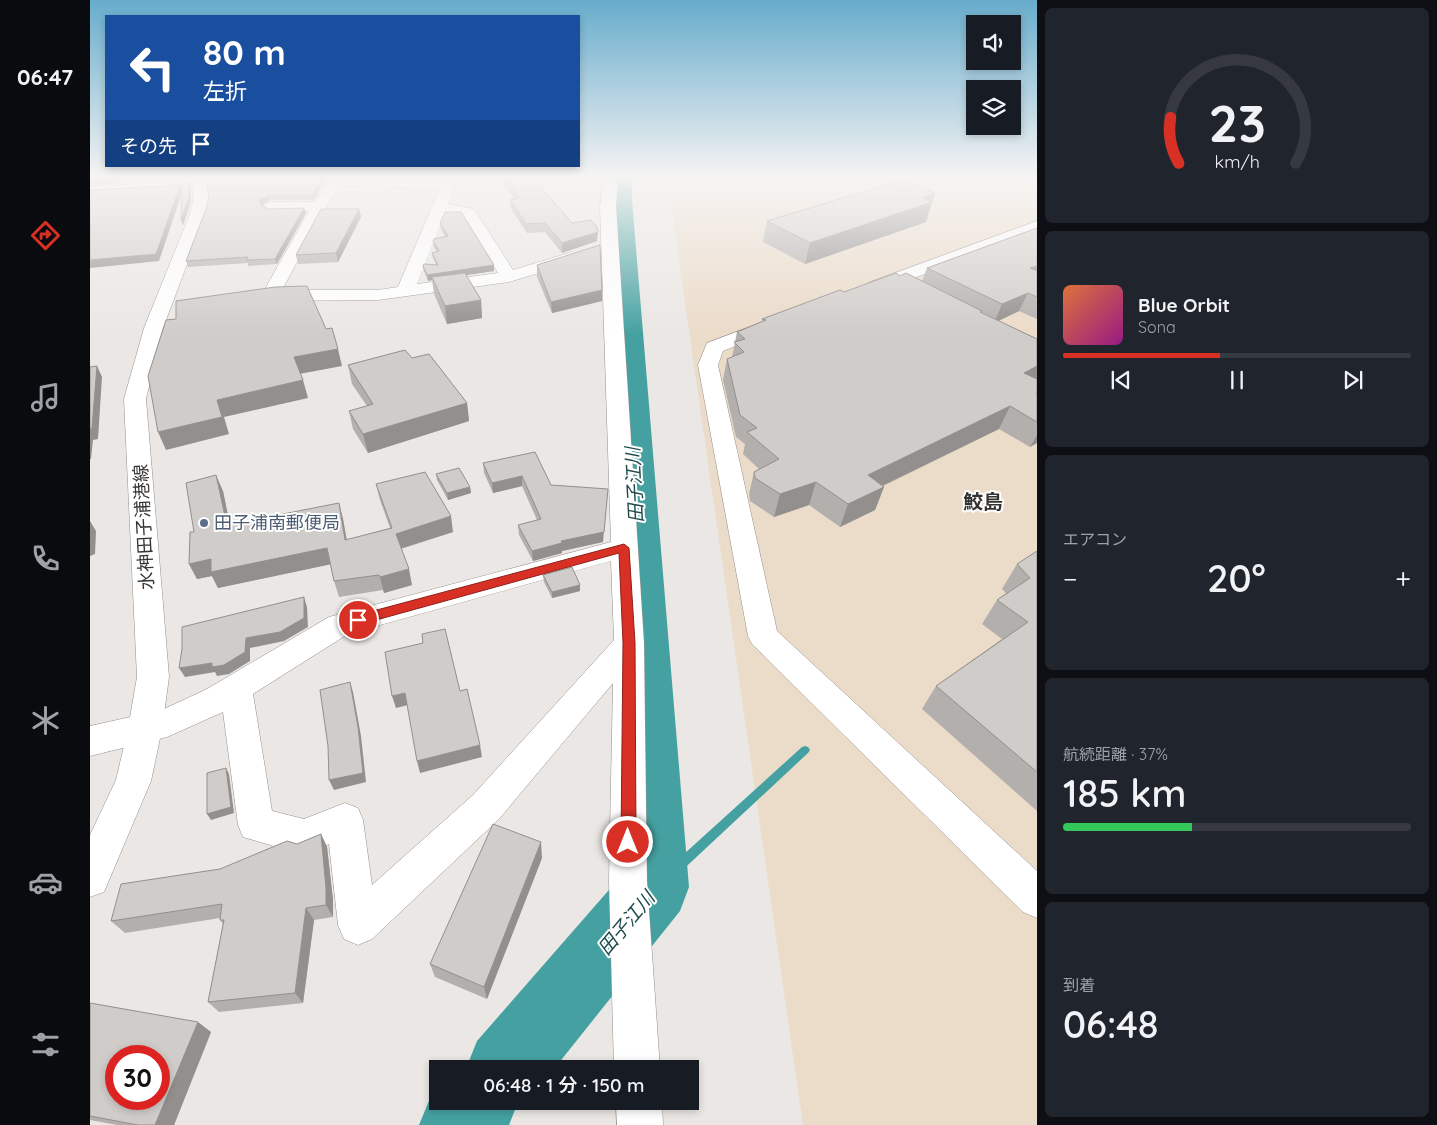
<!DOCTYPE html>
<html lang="ja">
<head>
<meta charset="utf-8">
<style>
  body { margin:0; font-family:Quicksand,"Noto Sans JP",sans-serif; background:#20242c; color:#f1f3f6; height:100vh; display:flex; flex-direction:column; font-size:19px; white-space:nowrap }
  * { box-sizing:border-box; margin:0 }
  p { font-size:16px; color:#9ea1a6 }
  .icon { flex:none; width:28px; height:28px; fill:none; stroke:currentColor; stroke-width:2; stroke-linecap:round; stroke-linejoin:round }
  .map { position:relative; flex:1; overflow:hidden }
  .side { display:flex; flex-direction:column; gap:8px; padding:8px; background:#0d0f14; width:400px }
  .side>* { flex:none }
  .top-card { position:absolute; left:15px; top:15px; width:475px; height:152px; border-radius:0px; box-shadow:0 2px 8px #0003; background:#1a4fa0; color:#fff; overflow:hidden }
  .buttons { position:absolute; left:876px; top:15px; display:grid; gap:10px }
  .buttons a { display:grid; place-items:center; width:55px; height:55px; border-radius:0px; background:#171b24; box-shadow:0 2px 8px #0003; font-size:25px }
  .speed { position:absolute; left:15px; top:1045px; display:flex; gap:10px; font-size:25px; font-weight:700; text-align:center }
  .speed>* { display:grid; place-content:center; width:65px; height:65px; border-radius:50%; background:#171b24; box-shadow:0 2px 8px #0003; line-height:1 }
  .speed .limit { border:8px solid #d22; background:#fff; color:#111 }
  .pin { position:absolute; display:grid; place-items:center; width:42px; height:42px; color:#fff; margin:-21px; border:2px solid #fff; border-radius:50%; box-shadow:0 1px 5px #0007 }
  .me { position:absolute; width:55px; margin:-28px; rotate:0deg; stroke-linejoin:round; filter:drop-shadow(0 0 4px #0008) }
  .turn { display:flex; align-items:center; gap:18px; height:105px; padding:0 15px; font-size:22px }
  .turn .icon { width:65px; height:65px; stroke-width:2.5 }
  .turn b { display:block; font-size:35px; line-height:42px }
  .then { display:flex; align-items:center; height:48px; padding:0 15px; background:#0003; gap:10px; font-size:19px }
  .big { font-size:38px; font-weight:600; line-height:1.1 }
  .side .widget { flex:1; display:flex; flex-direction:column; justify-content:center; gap:8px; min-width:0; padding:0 18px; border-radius:8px; background:#20242c }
  .side .dial { align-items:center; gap:0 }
  .dial svg { height:130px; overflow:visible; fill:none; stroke:#363941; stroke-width:7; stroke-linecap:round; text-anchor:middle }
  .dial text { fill:#f1f3f6; stroke:none }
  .song { display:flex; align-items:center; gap:15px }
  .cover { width:60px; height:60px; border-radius:8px; background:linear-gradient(135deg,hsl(20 70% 55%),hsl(310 70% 35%)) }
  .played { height:5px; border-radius:2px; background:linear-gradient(90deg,#d93025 45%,#363941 45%) }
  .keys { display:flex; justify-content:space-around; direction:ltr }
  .heat { display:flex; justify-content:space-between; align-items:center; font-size:28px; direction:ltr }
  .charge { height:8px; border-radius:4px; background:linear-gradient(90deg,#34c759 37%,#363941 0) }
  .trip { position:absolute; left:339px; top:1060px; width:270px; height:50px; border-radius:0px; background:#171b24; box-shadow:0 2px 8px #0003; font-weight:600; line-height:50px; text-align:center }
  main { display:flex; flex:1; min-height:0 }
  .tabs { display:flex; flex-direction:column; width:90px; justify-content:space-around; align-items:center; background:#090b0e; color:#9ea1a6 }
  .tabs .icon { width:35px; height:35px }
  .tabs .current { color:#d93025 }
  .tabs b { font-size:22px; color:#f1f3f6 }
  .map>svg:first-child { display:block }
  .industrial { fill:#ebdbc9 }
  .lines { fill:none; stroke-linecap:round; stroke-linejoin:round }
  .stream { fill:#45a1a1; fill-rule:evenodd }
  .river { fill:#45a1a1; fill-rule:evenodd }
  .minor-casing { stroke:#94908e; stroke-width:1 }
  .major-casing { stroke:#94908e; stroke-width:1 }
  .minor { fill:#fff; fill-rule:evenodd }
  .major { fill:#fff; fill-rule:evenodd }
  .wall { fill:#b3afad }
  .shaded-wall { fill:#928f8d }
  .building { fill:#d0ccc9; stroke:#928f8d; fill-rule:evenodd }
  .route { fill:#d93025; stroke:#8d1f18 }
  .service-dot { fill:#5c6f8a; stroke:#fff; stroke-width:2 }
  .labels { text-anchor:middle; stroke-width:4; stroke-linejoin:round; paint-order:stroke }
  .service-label { font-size:18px; fill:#4e5e75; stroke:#fff; text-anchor:start }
  .street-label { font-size:18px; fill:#353332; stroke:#fff }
  .water-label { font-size:19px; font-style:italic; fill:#214b4b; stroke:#fff }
  .quarter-label { font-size:20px; font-weight:bold; fill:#353332; stroke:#fff }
</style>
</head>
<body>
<main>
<nav class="tabs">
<b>06:47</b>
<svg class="icon current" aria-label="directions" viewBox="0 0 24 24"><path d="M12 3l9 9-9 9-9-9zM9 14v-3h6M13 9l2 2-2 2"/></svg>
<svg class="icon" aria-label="music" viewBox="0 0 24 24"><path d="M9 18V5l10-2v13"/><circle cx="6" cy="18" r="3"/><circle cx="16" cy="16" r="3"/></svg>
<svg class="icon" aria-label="phone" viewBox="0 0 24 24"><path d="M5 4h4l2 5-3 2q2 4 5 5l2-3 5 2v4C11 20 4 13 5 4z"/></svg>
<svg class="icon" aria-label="climate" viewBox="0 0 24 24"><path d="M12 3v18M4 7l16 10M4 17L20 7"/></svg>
<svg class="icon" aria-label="car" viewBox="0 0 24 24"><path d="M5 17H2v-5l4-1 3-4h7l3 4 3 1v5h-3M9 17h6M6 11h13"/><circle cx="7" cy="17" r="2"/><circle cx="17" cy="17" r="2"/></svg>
<svg class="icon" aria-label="filters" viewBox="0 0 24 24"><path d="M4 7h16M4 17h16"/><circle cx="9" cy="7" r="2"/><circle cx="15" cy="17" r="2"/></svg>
</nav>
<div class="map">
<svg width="947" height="1125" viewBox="0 0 947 1125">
  <rect width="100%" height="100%" fill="#eae7e4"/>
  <!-- industrial -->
  <path class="industrial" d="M577,177H947V1125H713Z"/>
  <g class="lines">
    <!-- stream -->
    <path class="stream" d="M715,746L718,747L720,750L718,753L570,891L566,892L562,891L561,887L562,883L712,747Z"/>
    <!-- river -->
    <path class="river" d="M518,177H542V200L599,887L590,911L464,1069H371L377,1066L387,1041L532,875L516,200Z
      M348,1089V1101H431L428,1102L419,1125H329L341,1096Z"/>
    <defs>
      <path id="minor" d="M110,177H131L129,180L78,191L0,195V187L78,182Z
        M514,177H528L526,206L554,643L557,881L570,1069H524L519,881L523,683L409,819L282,939L268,945L254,939L248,925L239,844L214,855L153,837L148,825L133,712L77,737L0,756V726L72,710L117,689L239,617L521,542L510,206ZM521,561L524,640L383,795L282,885L273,820L268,808L255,803L214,819L182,811L163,694L258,634Z
        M246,178L364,181L366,184L358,204L384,209L423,270L482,252L488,253L490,257L488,261L419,282L288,300L180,301L174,300L171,296L219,211L180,212L175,210L172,207L175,204L180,202H225L241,179ZM250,186L350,188L308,287L288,290H192L237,206ZM355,213L374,216L408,273L327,284Z
        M947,221V231L790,291L784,292L778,291L775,287L778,283Z
        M681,319L688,321L691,325L688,329L633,351L628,365L687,631L947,871V918L933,912L662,644L658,636L608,365L617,343Z
        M526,1101H572L573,1125H527Z"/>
      <path id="major" d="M102,177H116L119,202L116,214L73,328L56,399L79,677L72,729L61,781L14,892L0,897V835L26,780L38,729L47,677L34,399L54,328L100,214L103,202Z"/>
    </defs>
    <!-- minor casing -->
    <use href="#minor" class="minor-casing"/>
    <!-- major casing -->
    <use href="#major" class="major-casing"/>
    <!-- minor -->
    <use href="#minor" class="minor"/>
    <!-- major -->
    <use href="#major" class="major"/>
  </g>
  <!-- wall -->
  <path class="wall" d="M0,177H83V179L0,185Z
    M236,177L224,200H180L172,205L179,209L214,208L216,213L187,264L158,266V263L98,267L96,261L116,209Z
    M414,177L482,223L507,241L472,253L455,232L437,233L421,209L420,200L424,199L415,185Z
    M842,202L836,222L715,264L673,242L677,221Z
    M269,209L271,217L248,262L208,264L206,255Z
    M350,223L404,265V271L376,275L391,300L392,318L357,324L344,294L342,280L338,281L334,271L333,266L346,264L343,258L342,253L347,252L344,247L343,241L355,237L351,229Z
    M947,228V319L929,311L908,321L947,339V443L940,447L909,429L793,486L794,487L785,510L750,527L719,505L684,517L660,501L659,494L664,472L669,469L653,454L655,444L646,437L633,380L637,359L642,357L647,332L672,322V319L754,292L810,276L832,281L837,268Z
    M447,265L512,301L462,313L447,277Z
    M322,358L377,403L379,421L278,453L263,429L259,411L277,406L262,384L258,365Z
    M393,463L461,485L513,542L472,551V553L443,561L429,535L428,525L447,520L432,486L403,493L394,473Z
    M346,474L380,487L381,493L358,500L347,480Z
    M286,484L363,532L311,549L322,585L294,593L293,590L249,597L244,581L240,564L128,588L122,576L107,579L99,564L104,532L133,491L140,525L249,503L253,519L257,540L300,528L290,500Z
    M947,551V811L832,709L846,686L912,639L892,624L907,600L916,593L912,589L927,564Z
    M453,575L490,585V591L462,598L454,582Z
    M231,834L237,847L243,900V917L224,920L213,1003L129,1012L118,1002L133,924L130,920V918L35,933L21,921L130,869L207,844Z
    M452,858L397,999L345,977L340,964Z
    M0,1003L121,1032L84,1125H27L0,1120Z"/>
  <!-- shaded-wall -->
  <path class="shaded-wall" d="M232,177H236L224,200L223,195Z
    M91,183L93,190L69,261L0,268V260Z
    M99,183L101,188V202L93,226L91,220Z
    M845,193L836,222L715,264L720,243Z
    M179,195L180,200L171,206L169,200Z
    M214,208L216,213L187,264L185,259Z
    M269,209L271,217L248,262L246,253Z
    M508,232L507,241L472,253V243Z
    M404,265V271L343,280L342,277V280L338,281L337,275Z
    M947,266V280L940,268Z
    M512,290V301L462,313L461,302Z
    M938,293L929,311L904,323L912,304Z
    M391,300L392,318L357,324L355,306Z
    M248,349L252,366L209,374L204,357Z
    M7,366L12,377L8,439L3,440L1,459H0V429Z
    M947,366V382L934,373Z
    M213,380L218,398L134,417L139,434L76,450L68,432L127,400Z
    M377,403L379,421L278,453L273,434Z
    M920,406L909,429L769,497L778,475Z
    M947,435V443L940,447Z
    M126,475L133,491L143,541L137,525Z
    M432,476V486L403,493L402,483Z
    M726,482L719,505L684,517L690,494Z
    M380,487L381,493L358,500L357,493Z
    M794,487L785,510L750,527L758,504Z
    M517,499L513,542L472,551V553L443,561L442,551L471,541Z
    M249,503L253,519L259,556L255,540Z
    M361,516L363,532L309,549L306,534Z
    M0,521L6,531L5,554L0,556Z
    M237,548L242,564L128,588L122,576L107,579L99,564L121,559Z
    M319,569L322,585L294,593L290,577Z
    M490,585V591L462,598V592Z
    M214,597L217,607L218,627L194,641L160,648V661L139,674L127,676L125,672L95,677L89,668L122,663Z
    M260,682L263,692L271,736L276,782L244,790L239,780Z
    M315,693L318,705L306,708L302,696Z
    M390,745L392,757L330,773L327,761Z
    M136,768L139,774L144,813L121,820L117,814Z
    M231,834L237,847L243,900V917L236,905Z
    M451,842L452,858L397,999L394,987Z
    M216,908L224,920L213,1003L205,993Z
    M108,1022L121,1032L84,1125H65Z"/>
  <!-- building -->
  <path class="building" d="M0,177H19L0,178Z
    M130,177H232L223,195H179L169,200L172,206L179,209L214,208L185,259L157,260L158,257L96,261L116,209L119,196L117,182L129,181Z
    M414,177H442L482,223L501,220L507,227L508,232L472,243L455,223L436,224L420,200L429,198Z
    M812,180L845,193L832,198L842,202L720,243L677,221Z
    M91,183L66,254L0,260V190L76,186Z
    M99,183V197L91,220L92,184Z
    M231,209H269L246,253L206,255Z
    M355,212H371L404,265L337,275L333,266L334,264L348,265L342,253L349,251L343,241L344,239L358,236L350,223Z
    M947,228V266L940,268L947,271V297L938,293L912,304L837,268Z
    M510,245L512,290L461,302L447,265Z
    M375,273L391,300L355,306L342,277Z
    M806,273L810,276L816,273L892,311L890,312L947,339V366L934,373L947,379V393H946L947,394V422L920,406L778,475L794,487L758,504L726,482L690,494L665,478L664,472L689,459L657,432L667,428L650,415L637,359L654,352L644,342L655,339L647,332L676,320L672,319L750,290L754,292Z
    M217,286L236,329L242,328L248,349L204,357L213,380L127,400L132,417L68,432L58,376L76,320L86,319V301L185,287Z
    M315,350L322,358L339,354L377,403L273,434L259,411L283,404L258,365Z
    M7,366L2,428L0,429V367Z
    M445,452L461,485L518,489L514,532L471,541L472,543L442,551L428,525L451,519L432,476L402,483L393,463Z
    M369,468L380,487L357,493L346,474Z
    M335,472L361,516L306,534L319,569L290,577L289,575L244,581L237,548L121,572V559L99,564L100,532H104L96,483L126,475L137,525L249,503L255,540L302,528L286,484Z
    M947,551V772L846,686L938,622L907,600L940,578L927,564Z
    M482,567L490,585L462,592L453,575Z
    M214,597V618L190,632L156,638L155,652L134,665L122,667V663L89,668L92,649V627Z
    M355,629L370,691L377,689L390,745L327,761L315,693L302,696L295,652L333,643L332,634Z
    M260,682L268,727L273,773L239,780L238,746L230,690Z
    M136,768L141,807L117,814V773Z
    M403,824L451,842L394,987L340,964Z
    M231,834L236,888V905L216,908L205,993L118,1002L134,920H130L132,904L21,921L31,884L130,869L197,841L207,844Z
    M0,1003L108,1022L65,1125H48L0,1116ZM26,1056H69V1099H26Z"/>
  <!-- sky -->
  <linearGradient id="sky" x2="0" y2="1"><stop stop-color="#67accc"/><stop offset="0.53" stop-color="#f6f4f3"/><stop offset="1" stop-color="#f6f4f3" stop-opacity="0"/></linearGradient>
  <rect width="947" height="334" fill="url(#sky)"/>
  <!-- route -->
  <path class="route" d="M534,544L539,548L545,643L546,842L544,847L538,849L533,847L531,842L533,643L529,553L268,625L263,623L262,620L263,617L268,615Z"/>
  <!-- markers -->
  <circle class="service-dot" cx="114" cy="523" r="5"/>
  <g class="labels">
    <!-- service labels -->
    <g class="service-label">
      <text x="124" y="529">田子浦南郵便局</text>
    </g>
    <!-- street labels -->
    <g class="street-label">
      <text transform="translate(54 527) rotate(-93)" y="6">水神田子浦港線</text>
    </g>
    <!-- water labels -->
    <g class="water-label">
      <text transform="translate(544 485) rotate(-93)" y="7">田子江川</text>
      <text transform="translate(536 923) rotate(-50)" y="7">田子江川</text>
    </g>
    <!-- quarter labels -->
    <g class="quarter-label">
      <text x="893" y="509">鮫島</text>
    </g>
  </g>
</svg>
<div class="buttons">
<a><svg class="icon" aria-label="sound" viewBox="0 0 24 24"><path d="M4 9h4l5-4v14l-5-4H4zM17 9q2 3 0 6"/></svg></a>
<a><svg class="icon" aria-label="layers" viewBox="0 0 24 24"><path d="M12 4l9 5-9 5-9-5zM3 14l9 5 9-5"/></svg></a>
</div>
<div class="speed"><div class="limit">30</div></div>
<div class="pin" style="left:268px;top:620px;background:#d93025"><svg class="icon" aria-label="arrive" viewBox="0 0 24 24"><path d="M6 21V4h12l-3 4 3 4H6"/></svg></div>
<svg class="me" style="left:538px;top:842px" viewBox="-20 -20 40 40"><circle r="17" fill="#d93025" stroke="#fff" stroke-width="3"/><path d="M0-11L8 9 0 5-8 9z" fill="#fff"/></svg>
<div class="trip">06:48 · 1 分 · 150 m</div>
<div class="top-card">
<div class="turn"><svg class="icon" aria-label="left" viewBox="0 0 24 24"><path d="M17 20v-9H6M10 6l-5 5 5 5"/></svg><div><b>80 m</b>左折</div></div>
<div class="then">その先<svg class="icon" aria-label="arrive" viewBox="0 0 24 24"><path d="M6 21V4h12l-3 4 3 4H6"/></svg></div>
</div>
</div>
<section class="side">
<div class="widget dial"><svg viewBox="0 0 100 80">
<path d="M14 69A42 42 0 1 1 86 69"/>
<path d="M14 69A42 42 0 0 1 9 41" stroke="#d93025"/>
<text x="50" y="56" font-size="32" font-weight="700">23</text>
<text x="50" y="72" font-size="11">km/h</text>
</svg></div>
<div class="widget">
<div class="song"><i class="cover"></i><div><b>Blue Orbit</b><p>Sona</p></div></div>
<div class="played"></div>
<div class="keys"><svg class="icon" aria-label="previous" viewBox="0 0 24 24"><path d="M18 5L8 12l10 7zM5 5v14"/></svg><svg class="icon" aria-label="pause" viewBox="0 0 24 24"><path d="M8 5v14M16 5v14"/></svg><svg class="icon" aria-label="next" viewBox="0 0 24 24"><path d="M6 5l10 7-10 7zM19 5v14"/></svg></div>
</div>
<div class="widget"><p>エアコン</p>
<div class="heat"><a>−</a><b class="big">20°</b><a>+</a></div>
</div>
<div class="widget"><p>航続距離 · 37%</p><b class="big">185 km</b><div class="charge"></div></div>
<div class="widget"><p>到着</p><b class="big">06:48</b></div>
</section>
</main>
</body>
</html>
